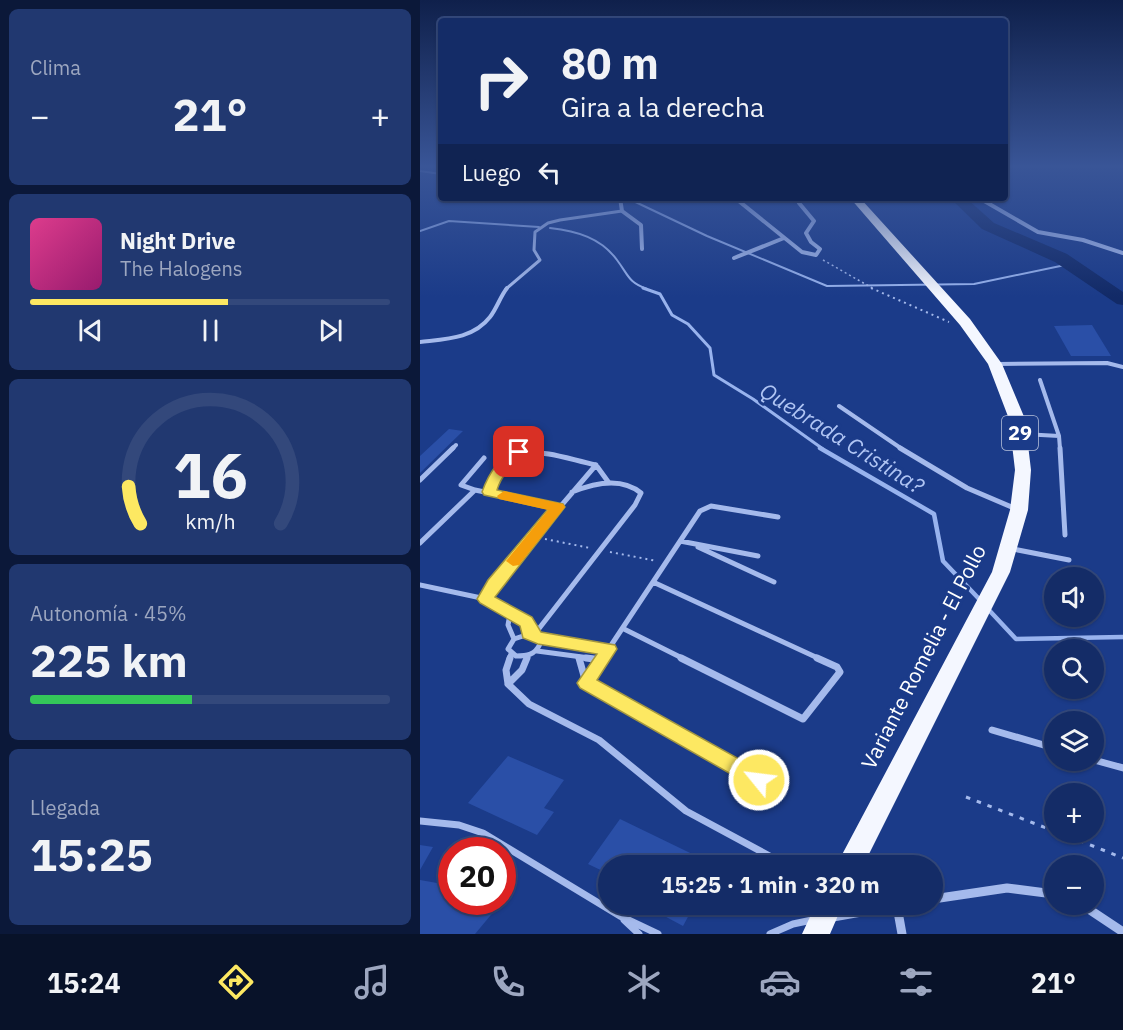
<!DOCTYPE html>
<html lang="es">
<head>
<meta charset="utf-8">
<style>
  body { margin:0; font-family:"IBM Plex Sans",sans-serif; background:#213870; color:#f1f3f6; height:100vh; display:flex; flex-direction:column; font-size:22px; white-space:nowrap }
  * { box-sizing:border-box; margin:0 }
  p { font-size:20px; color:#9da7c0 }
  .icon { flex:none; width:33px; height:33px; fill:none; stroke:currentColor; stroke-width:2; stroke-linecap:round; stroke-linejoin:round }
  .map { position:relative; flex:1; overflow:hidden }
  .side { display:flex; flex-direction:column; gap:9px; padding:9px; background:#0b1839; width:420px }
  .side>* { flex:none }
  .hud { position:absolute; left:18px; top:18px; width:570px; height:183px; border-radius:6px; box-shadow:0 2px 4px #0004,0 0 0 2px #33487b; background:#142c67; color:#f1f3f6; overflow:hidden }
  .buttons { position:absolute; left:624px; top:567px; display:grid; gap:12px }
  .buttons a { display:grid; place-items:center; width:60px; height:60px; border-radius:50%; background:#142c67; box-shadow:0 2px 4px #0004,0 0 0 2px #33487b; font-size:30px }
  .speed { position:absolute; left:18px; top:837px; display:flex; gap:12px; font-size:30px; font-weight:700; text-align:center }
  .speed>* { display:grid; place-content:center; width:78px; height:78px; border-radius:50%; background:#142c67; box-shadow:0 2px 4px #0004,0 0 0 2px #33487b; line-height:1 }
  .speed .limit { border:9px solid #d22; background:#fff; color:#111 }
  .pin { position:absolute; display:grid; place-items:center; width:51px; height:51px; color:#fff; margin:-26px; border-radius:12px; box-shadow:0 3px 9px #0006 }
  .me { position:absolute; width:66px; margin:-33px; rotate:299deg; stroke-linejoin:round; filter:drop-shadow(0 0 4px #0008) }
  .turn { display:flex; align-items:center; gap:21px; height:126px; padding:0 24px; font-size:27px }
  .turn .icon { width:78px; height:78px; stroke-width:2.5 }
  .turn b { display:block; font-size:42px; line-height:51px }
  .then { display:flex; align-items:center; height:57px; padding:0 24px; background:#0003; gap:12px; font-size:22px }
  .big { font-size:45px; font-weight:700; line-height:1.1 }
  .side .tile { flex:1; display:flex; flex-direction:column; justify-content:center; gap:9px; min-width:0; padding:0 21px; border-radius:9px; background:#213870 }
  .side .dial { align-items:center; gap:0 }
  .dial svg { height:156px; overflow:visible; fill:none; stroke:#33487b; stroke-width:7; stroke-linecap:round; text-anchor:middle }
  .dial text { fill:#f1f3f6; stroke:none }
  .song { display:flex; align-items:center; gap:18px }
  .cover { width:72px; height:72px; border-radius:9px; background:linear-gradient(135deg,hsl(330 70% 55%),hsl(320 70% 35%)) }
  .played { height:6px; border-radius:3px; background:linear-gradient(90deg,#fde862 55%,#33487b 55%) }
  .keys { display:flex; justify-content:space-around; direction:ltr }
  .heat { display:flex; justify-content:space-between; align-items:center; font-size:33px; direction:ltr }
  .charge { height:9px; border-radius:4px; background:linear-gradient(90deg,#34c759 45%,#33487b 0) }
  .trip { position:absolute; left:178px; top:855px; width:345px; height:60px; border-radius:30px; background:#142c67; box-shadow:0 2px 4px #0004,0 0 0 2px #33487b; font-weight:700; line-height:60px; text-align:center }
  .dock { display:flex; height:96px; justify-content:space-around; align-items:center; background:#081229; color:#9da7c0 }
  .dock .icon { width:42px; height:42px }
  .dock .current { color:#fde862 }
  .dock b { font-size:27px; color:#f1f3f6 }
  main { display:flex; flex:1; min-height:0 }
  .map>svg:first-child { display:block }
  .lines { fill:none; stroke-linecap:round; stroke-linejoin:round }
  .stream-far2 { stroke:#98b3ee; stroke-width:2 }
  .stream-far1 { stroke:#98b3ee; stroke-width:3 }
  .stream { stroke:#98b3ee; stroke-width:4.5 }
  .river { fill:#122a67; fill-rule:evenodd }
  .building { fill:#2a4fa7 }
  .path-far2 { stroke:#a5baec; stroke-width:1.5; stroke-dasharray:2 3; stroke-linecap:butt }
  .path-far1 { stroke:#a5baec; stroke-width:2; stroke-dasharray:2 4; stroke-linecap:butt }
  .path { stroke:#a5baec; stroke-width:3; stroke-dasharray:4.5 7; stroke-linecap:butt }
  .service-far3 { stroke:#a5baec; stroke-width:3 }
  .service-far2 { stroke:#a5baec; stroke-width:4 }
  .service-far1 { stroke:#a5baec; stroke-width:5 }
  .service { stroke:#a5baec; stroke-width:7 }
  .minor-far1 { stroke:#a5baec; stroke-width:4 }
  .minor { stroke:#a5baec; stroke-width:9 }
  .trunk { fill:#f4f7ff; fill-rule:evenodd }
  .route { fill:#fde862; stroke:#a49740; stroke-width:1.5 }
  .slow { fill:#f59e0b }
  .labels { text-anchor:middle; stroke-width:6; stroke-linejoin:round; paint-order:stroke }
  .shield { fill:#1b3b89; stroke:#bbc4dc; stroke-width:1.5 }
  .shield-label { font-size:20px; font-weight:bold; fill:#fff }
  .street-label { font-size:21px; fill:#fff; stroke:#1b3b89 }
  .water-label { font-size:22px; font-style:italic; fill:#b0c5f4; stroke:#1b3b89 }
</style>
</head>
<body>
<main>
<section class="side">
<div class="tile"><p>Clima</p>
<div class="heat"><a>−</a><b class="big">21°</b><a>+</a></div>
</div>
<div class="tile">
<div class="song"><i class="cover"></i><div><b>Night Drive</b><p>The Halogens</p></div></div>
<div class="played"></div>
<div class="keys"><svg class="icon" aria-label="previous" viewBox="0 0 24 24"><path d="M18 5L8 12l10 7zM5 5v14"/></svg><svg class="icon" aria-label="pause" viewBox="0 0 24 24"><path d="M8 5v14M16 5v14"/></svg><svg class="icon" aria-label="next" viewBox="0 0 24 24"><path d="M6 5l10 7-10 7zM19 5v14"/></svg></div>
</div>
<div class="tile dial"><svg viewBox="0 0 100 80">
<path d="M14 69A42 42 0 1 1 86 69"/>
<path d="M14 69A42 42 0 0 1 8 50" stroke="#fde862"/>
<text x="50" y="56" font-size="32" font-weight="700">16</text>
<text x="50" y="72" font-size="11">km/h</text>
</svg></div>
<div class="tile"><p>Autonomía · 45%</p><b class="big">225 km</b><div class="charge"></div></div>
<div class="tile"><p>Llegada</p><b class="big">15:25</b></div>
</section>
<div class="map">
<svg width="703" height="934" viewBox="0 0 703 934">
  <rect width="100%" height="100%" fill="#1b3b89"/>
  <g class="lines">
    <!-- stream-far2 -->
    <path class="stream-far2" d="M0,171L21,174
      M207,198L287,236L407,286L554,284L650,264
      M130,228C157,231 181,238 197,260C209,276 208,282 227,289
      M0,231L29,221L119,227"/>
    <!-- stream-far1 -->
    <path class="stream-far1" d="M223,288L240,294L252,315L268,324L290,348L294,375L333,399L403,449"/>
    <!-- stream -->
    <path class="stream" d="M400,448L514,514L523,561L561,601
      M568,609L596,639L703,637"/>
    <!-- river -->
    <path class="river" d="M530,198H546L574,223L647,254L703,292V305L697,304L635,262L562,229Z"/>
  </g>
  <!-- building -->
  <path class="building" d="M672,325L691,356H651L634,326Z
    M29,429L43,431L0,473V456Z
    M88,756L144,780L124,808L134,812L117,835L48,803Z
    M200,819L297,866H189V874L168,864Z
    M0,845L13,847L0,870Z
    M32,867V902H77L75,910L55,934H0V880L17,883Z
    M222,904H275L263,926Z"/>
  <g class="lines">
    <!-- path-far2 -->
    <path class="path-far2" d="M403,260L454,289"/>
    <!-- path-far1 -->
    <path class="path-far1" d="M451,288L529,322
      M125,539L170,548
      M190,552L237,561"/>
    <!-- path -->
    <path class="path" d="M546,797L634,831
      M638,832L703,858"/>
    <!-- service-far3 -->
    <path class="service-far3" d="M86,289L120,260L114,250L115,232L128,223L140,220L202,211"/>
    <!-- service-far2 -->
    <path class="service-far2" d="M0,342C25,339 53,339 70,317C77,308 80,297 87,288
      M577,364L687,363L703,367
      M620,380L639,436L640,449
      M419,406L482,449
      M603,434L639,436
      M32,449L36,445"/>
    <!-- service-far1 -->
    <path class="service-far1" d="M480,448L547,488L594,508
      M640,448L645,535
      M0,480L33,448
      M55,490L41,485L64,458
      M69,492C95,435 126,454 176,465L189,483
      M260,541L338,556
      M0,543L55,490L137,507
      M278,547L354,582
      M593,549L649,560
      M233,582L400,659
      M0,585L66,599L106,622L110,628L109,634
      M66,599L74,584L176,465
      M90,614L88,625L94,639
      M204,629L264,659
      M109,634L118,638L120,644C115,655 107,656 96,656L88,649L94,639Z
      M114,635L215,505L221,493C202,477 174,483 152,492
      M118,638L189,649
      M117,651L177,659
      M159,657L160,659
      M89,659L91,654
      M107,659L108,656
      M182,659L280,511L291,506L358,517"/>
    <!-- service -->
    <path class="service" d="M90,658L86,670L88,684L109,704L179,740L266,811L368,866
      M159,658L166,683L339,780
      M166,658L182,660
      M261,658L383,719L420,672L417,667L397,658
      M166,683L183,658
      M88,684L102,670L107,658
      M572,730L634,748
      M674,760L703,768
      M0,821L39,825L63,833L200,916L238,934
      M204,920L219,934
      M350,934L373,924L392,920"/>
    <!-- minor-far1 -->
    <path class="minor-far1" d="M200,198L202,211L221,225L222,249
      M315,198L382,252L396,255L400,249L391,242L386,233L394,221L379,203L382,198
      M559,198L618,232L663,240L703,253
      M314,258L364,238"/>
    <!-- minor -->
    <path class="minor" d="M513,899L587,888L634,894
      M661,904L703,932
      M477,906L482,934
      M413,917L486,904"/>
    <!-- trunk -->
    <path class="trunk" d="M430,198H440L550,319L582,364L605,419L611,470L608,510L590,572L443,866H416L572,572L590,510L595,470L589,419L568,364L540,325Z
      M396,904H423L410,934H382Z"/>
  </g>
  <!-- sky -->
  <linearGradient id="sky" x2="0" y2="1"><stop stop-color="#0f204b"/><stop offset="0.56" stop-color="#395597"/><stop offset="1" stop-color="#395597" stop-opacity="0"/></linearGradient>
  <rect width="703" height="297" fill="url(#sky)"/>
  <!-- route -->
  <path class="route" d="M99,448L106,452C94,464 82,473 77,490L143,504L145,507L75,597L112,617L121,632L195,645L197,649L177,680L346,774L349,780L346,786L339,788L332,786L160,688L157,683L177,654L118,644L103,638L100,626L60,603L57,599L68,580L128,509L64,495L62,492C68,475 81,453 99,448Z"/>
  <!-- slow -->
  <path class="slow" d="M84,491L143,504L145,507L99,565L93,566L86,561L128,510L79,499L77,496Z"/>
  <g class="labels">
    <!-- shield labels -->
    <rect class="shield" x="582" y="416" width="36" height="34" rx="4.5"/>
    <g class="shield-label">
      <text x="600" y="440">29</text>
    </g>
    <!-- street labels -->
    <g class="street-label">
      <text transform="translate(504 657) rotate(-63)" y="7">Variante Romelia - El Pollo</text>
    </g>
    <!-- water labels -->
    <g class="water-label">
      <text transform="translate(422 438) rotate(32)" y="8">Quebrada Cristina?</text>
    </g>
  </g>
</svg>
<div class="buttons">
<a><svg class="icon" aria-label="sound" viewBox="0 0 24 24"><path d="M4 9h4l5-4v14l-5-4H4zM17 9q2 3 0 6"/></svg></a>
<a><svg class="icon" aria-label="search" viewBox="0 0 24 24"><circle cx="10" cy="10" r="6"/><path d="M15 15l6 6"/></svg></a>
<a><svg class="icon" aria-label="layers" viewBox="0 0 24 24"><path d="M12 4l9 5-9 5-9-5zM3 14l9 5 9-5"/></svg></a>
<a>+</a>
<a>−</a>
</div>
<div class="speed"><div class="limit">20</div></div>
<div class="pin" style="left:99px;top:452px;background:#d93025"><svg class="icon" aria-label="arrive" viewBox="0 0 24 24"><path d="M6 21V4h12l-3 4 3 4H6"/></svg></div>
<svg class="me" style="left:339px;top:780px" viewBox="-20 -20 40 40"><circle r="17" fill="#fde862" stroke="#fff" stroke-width="3"/><path d="M0-11L8 9 0 5-8 9z" fill="#fff"/></svg>
<div class="trip">15:25 · 1 min · 320 m</div>
<div class="hud">
<div class="turn"><svg class="icon" aria-label="right" viewBox="0 0 24 24"><path d="M7 20v-9h11M14 6l5 5-5 5"/></svg><div><b>80 m</b>Gira a la derecha</div></div>
<div class="then">Luego<svg class="icon" aria-label="left" viewBox="0 0 24 24"><path d="M17 20v-9H6M10 6l-5 5 5 5"/></svg></div>
</div>
</div>
</main>
<nav class="dock">
<b>15:24</b>
<svg class="icon current" aria-label="directions" viewBox="0 0 24 24"><path d="M12 3l9 9-9 9-9-9zM9 14v-3h6M13 9l2 2-2 2"/></svg>
<svg class="icon" aria-label="music" viewBox="0 0 24 24"><path d="M9 18V5l10-2v13"/><circle cx="6" cy="18" r="3"/><circle cx="16" cy="16" r="3"/></svg>
<svg class="icon" aria-label="phone" viewBox="0 0 24 24"><path d="M5 4h4l2 5-3 2q2 4 5 5l2-3 5 2v4C11 20 4 13 5 4z"/></svg>
<svg class="icon" aria-label="climate" viewBox="0 0 24 24"><path d="M12 3v18M4 7l16 10M4 17L20 7"/></svg>
<svg class="icon" aria-label="car" viewBox="0 0 24 24"><path d="M5 17H2v-5l4-1 3-4h7l3 4 3 1v5h-3M9 17h6M6 11h13"/><circle cx="7" cy="17" r="2"/><circle cx="17" cy="17" r="2"/></svg>
<svg class="icon" aria-label="filters" viewBox="0 0 24 24"><path d="M4 7h16M4 17h16"/><circle cx="9" cy="7" r="2"/><circle cx="15" cy="17" r="2"/></svg>
<b>21°</b>
</nav>
</body>
</html>
